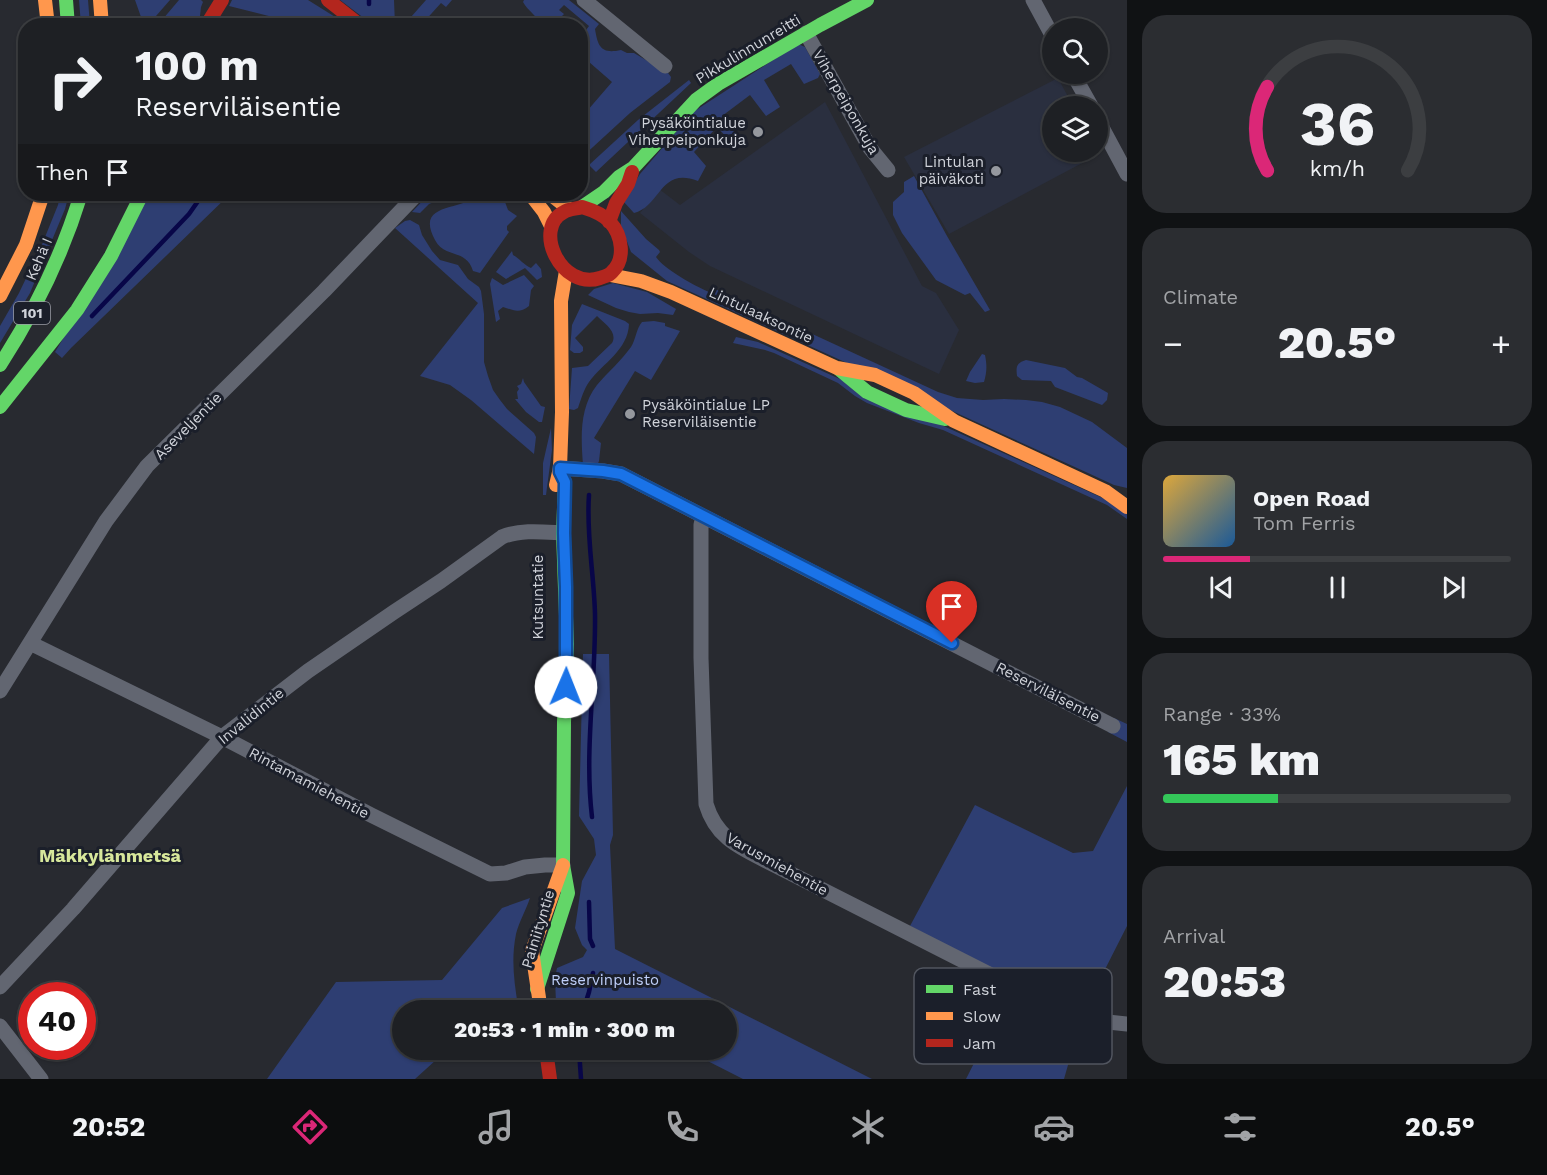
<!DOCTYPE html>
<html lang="en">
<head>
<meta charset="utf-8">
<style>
  body { margin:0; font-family:"Work Sans",sans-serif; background:#2b2d31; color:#f1f3f6; height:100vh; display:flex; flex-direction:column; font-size:22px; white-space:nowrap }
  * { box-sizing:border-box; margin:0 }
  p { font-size:20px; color:#a1a3a6 }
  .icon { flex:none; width:33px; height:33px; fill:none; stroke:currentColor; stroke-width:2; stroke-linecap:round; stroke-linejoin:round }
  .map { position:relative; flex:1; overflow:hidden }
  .details { display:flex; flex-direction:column; gap:15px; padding:15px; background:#101214; width:420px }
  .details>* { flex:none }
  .hud { position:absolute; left:18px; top:18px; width:570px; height:183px; border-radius:24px; box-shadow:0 2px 4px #0004,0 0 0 2px #3c3e41; background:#1e2024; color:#f1f3f6; overflow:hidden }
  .tools { position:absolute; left:1042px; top:18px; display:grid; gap:12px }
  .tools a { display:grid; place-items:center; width:66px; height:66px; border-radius:50%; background:#1e2024; box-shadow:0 2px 4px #0004,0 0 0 2px #3c3e41; font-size:30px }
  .speed { position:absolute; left:18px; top:982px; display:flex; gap:12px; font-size:30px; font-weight:700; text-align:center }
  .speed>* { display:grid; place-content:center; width:78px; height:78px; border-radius:50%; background:#1e2024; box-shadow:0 2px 4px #0004,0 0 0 2px #3c3e41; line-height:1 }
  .speed .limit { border:9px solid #d22; background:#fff; color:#111 }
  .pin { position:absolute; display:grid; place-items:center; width:51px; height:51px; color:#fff; margin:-62px -26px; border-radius:50% 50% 50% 0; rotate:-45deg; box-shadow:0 0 6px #0007 }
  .pin .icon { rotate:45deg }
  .me { position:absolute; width:66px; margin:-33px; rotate:1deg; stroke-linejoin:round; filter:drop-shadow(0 0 4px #0008) }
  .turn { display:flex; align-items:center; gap:21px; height:126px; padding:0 18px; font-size:27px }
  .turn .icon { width:78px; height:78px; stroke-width:2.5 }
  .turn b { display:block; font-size:42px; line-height:51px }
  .then { display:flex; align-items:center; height:57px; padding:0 18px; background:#0003; gap:12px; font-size:22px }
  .big { font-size:45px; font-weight:800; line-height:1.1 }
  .details .card { flex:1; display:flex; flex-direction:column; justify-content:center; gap:9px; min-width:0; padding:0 21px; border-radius:24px; background:#2b2d31 }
  .details .dial { align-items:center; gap:0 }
  .dial svg { height:156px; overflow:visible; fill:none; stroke:#3c3e41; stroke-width:7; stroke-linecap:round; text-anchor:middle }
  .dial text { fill:#f1f3f6; stroke:none }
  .song { display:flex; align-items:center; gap:18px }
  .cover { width:72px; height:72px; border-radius:9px; background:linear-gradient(135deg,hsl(40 70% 55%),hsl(210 70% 35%)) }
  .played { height:6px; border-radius:3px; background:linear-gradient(90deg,#db2777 25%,#3c3e41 25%) }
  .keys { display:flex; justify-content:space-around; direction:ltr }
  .heat { display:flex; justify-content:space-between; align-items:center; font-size:33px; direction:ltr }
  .charge { height:9px; border-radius:4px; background:linear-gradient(90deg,#34c759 33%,#3c3e41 0) }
  .trip { position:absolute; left:392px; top:1000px; width:345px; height:60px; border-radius:30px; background:#1e2024; box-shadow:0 2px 4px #0004,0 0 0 2px #3c3e41; font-weight:800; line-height:60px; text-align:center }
  .menu { display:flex; height:96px; justify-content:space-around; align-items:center; background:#0c0d0e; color:#a1a3a6 }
  .menu .icon { width:42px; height:42px }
  .menu .selected { color:#db2777 }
  .menu b { font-size:27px; color:#f1f3f6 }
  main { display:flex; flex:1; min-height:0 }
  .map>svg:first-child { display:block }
  .built { fill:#2a2f3f }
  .green { fill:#2e3e72 }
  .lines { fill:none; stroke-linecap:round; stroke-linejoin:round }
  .stream { stroke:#080648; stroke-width:4.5 }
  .street { stroke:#626671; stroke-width:15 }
  .fast { stroke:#63d668; stroke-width:14 }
  .slow { stroke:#ff974d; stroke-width:14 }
  .jam { stroke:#b3261e; stroke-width:14 }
  .route-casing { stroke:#114b97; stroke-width:15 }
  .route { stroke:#1a73e8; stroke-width:10 }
  .poi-dot { fill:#95989e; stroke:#1b1f2a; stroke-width:2 }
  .labels { text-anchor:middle; stroke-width:6; stroke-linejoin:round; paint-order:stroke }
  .shield { fill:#1b1f2a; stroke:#9a9da5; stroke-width:1.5 }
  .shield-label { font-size:14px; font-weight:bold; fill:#d0d3da }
  .street-label { font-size:15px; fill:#d0d3da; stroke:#1b1f2a }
  .poi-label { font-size:15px; fill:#d0d3da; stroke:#1b1f2a; text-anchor:end }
  .park-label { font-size:15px; fill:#bfcff9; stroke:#1b1f2a }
  .quarter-label { font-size:18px; font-weight:bold; fill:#d7e79b; stroke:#1b1f2a }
  .key { fill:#1b1f2a; stroke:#51555f; stroke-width:1.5 }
  .key-label { font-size:16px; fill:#d0d3da }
</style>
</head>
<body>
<main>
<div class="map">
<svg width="1127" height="1079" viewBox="0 0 1127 1079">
  <rect width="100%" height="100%" fill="#282a30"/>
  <!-- built -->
  <path class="built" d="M1058,78L1073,106H1053V152H1098L1099,154L949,234L904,157Z
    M825,102L922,286L936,293L959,330L939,374L710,266L689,252L640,213L659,189L680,205Z"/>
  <!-- green -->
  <path class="green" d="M79,0H88L90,25H81Z
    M135,0H170L156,16L141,17Z
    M179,0H201L203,2L201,7L199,25L157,26Z
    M232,0H308L348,25H304L229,6Z
    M340,0H394L395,25H373Z
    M426,0H452L446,7L441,3L422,24L424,25H408L411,17Z
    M524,0H569L599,24L595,29C598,48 602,54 621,50L627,53H634L668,73L671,77L670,82L630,113L581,158V118L612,82L581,55V37L589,26L564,5L559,10L564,14L556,22V25H542C537,16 528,11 523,2Z
    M228,16L266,25L215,26Z
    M798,44L805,47L820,74L818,78L804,84L791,64L764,80L780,107L766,116L750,95L722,116L738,137L731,142L717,127L694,152L706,166L698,181C660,166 661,206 634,213L623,201L640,174L693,112Z
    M689,80L691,83L596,172L589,165L638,120Z
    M914,176L947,236L990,310L985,312L970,293L965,295L936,280L902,233L893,215V202L904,192V182Z
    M60,194H69L65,209L30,293L0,343V326L19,293L41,247L58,205Z
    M150,194H230L71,348L62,358L55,352Z
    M429,194H455L429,204L420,213L412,212Z
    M479,194H502L508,210L517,216L507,226V230L509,232L480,273L473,271C466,248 445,259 435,240C414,201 463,212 479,194Z
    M621,211L646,239L659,250L660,252L656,257C664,269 695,286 709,292L713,288L938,392L957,398L983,400L1004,399L1026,400L1042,402L1060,407L1092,422L1127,448V488L1114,485L1088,473L667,281L631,252L621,226Z
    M410,220L419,225L422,235L432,251L440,260L458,265L468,279L479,287L481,291L484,314V362L488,376L493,390L500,400L507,409L534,433L536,437L534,454L471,400L450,385L420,376L478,303L395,228L405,221Z
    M512,251L513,255C520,259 524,265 531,268L536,263L541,269L542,277L537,280L525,268L506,279L496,272Z
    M524,275L534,286L531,290L529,306C519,314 513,310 503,307L498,311L500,319L496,322L490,284L492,278L503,285Z
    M613,283L647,292L676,309L673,315L658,313L640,314L629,312L616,308L588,295L594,289Z
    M582,304L625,321L629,324C628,350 603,363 589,382C584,389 581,399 578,408L574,410L569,409L572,368L588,366L612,343C618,332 605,324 597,316L575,338L583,347V351L580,353H574L570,350L572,325Z
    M654,321L665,323V326L680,331L651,380L635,371L594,438L601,443L599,461L597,466L583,465C581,438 579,408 597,385C608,372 621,361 631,347C636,339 636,329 642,322Z
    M736,337L758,342L1107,500L1127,514V519L1107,505L943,430L919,423L867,403L855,396L838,383L774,353L765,350L733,343Z
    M982,354L985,355C987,365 987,372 984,382L975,383L966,381L970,372Z
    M1026,360L1065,368L1077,377L1082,378L1108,393L1107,400L1102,405L1055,387L1051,381L1022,380L1017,376C1016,367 1016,363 1026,360Z
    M523,378L524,382L541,406L545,407L542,422H539L526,412L515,399H518L517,392L519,389L517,386L521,384Z
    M551,428L552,450L546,495H543V463Z
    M583,654H609L613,835L610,845L615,949L872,1079H743L686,1050H726V1011H568L556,1003L555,978L557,968L583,957L587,950L582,945L575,928L582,881L596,855L594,839L579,816Z
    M1114,718L1127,724V742L1108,732Z
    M1127,786V926L1094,991L1087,1014L1078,1030L1064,1079H966L1008,996L1006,977L910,926L975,805L1073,853L1093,851Z
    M530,898C526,910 519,922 516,934C511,959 514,981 518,1006L493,1011H402V1050H447L415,1079H267L336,982L442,980L502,908Z"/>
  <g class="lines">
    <!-- stream -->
    <path class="stream" d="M369,4V0
      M92,316L189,214L203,194
      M589,495C586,535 594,574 595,614C596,682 584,750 592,817
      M589,902L590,939L593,946
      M583,1011L589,992L593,973
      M579,1050L581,1079"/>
    <!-- street -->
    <path class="street" d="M584,0L665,66
      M1033,0L1053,37
      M806,33L870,148L888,170
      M1073,74L1091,106
      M1098,120L1127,174
      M560,468L603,471L621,474L1113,726
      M703,516L701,525V658L706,804C717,841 744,849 776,866L1050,1005L1089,1020L1127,1024
      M30,643L222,737L371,815L490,874L506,873L525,867L545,865H563
      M0,691L106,521L147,466L324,291L417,194
      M0,987L73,909L222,737L308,671L394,612L441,581L502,537C521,529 544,532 563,533
      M0,1026L41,1079"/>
    <!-- fast -->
    <path class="fast" d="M66,0L68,26
      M582,207L604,192L619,177L633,168L696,100L718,84L820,25L867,0
      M0,365C35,311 62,256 81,194
      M839,369L867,392L906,410L945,419
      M0,407L77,310L111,256L142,194
      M537,989L568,893L563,865L564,722L567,644L563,533L565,482L560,473"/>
    <!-- slow -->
    <path class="slow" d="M45,0L48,26
      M100,0L102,26
      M530,194L544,212L551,226
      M550,194L569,209
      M610,275L641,281L671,292L837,368L875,375L914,393L954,421L1105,491L1127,507
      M0,296L26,245L43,194
      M556,485L560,468L562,412L561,301L566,271
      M541,1011L532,951L563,865"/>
    <!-- jam -->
    <path class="jam" d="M328,0L361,26
      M206,26L222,0
      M582,207C592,210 603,214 610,222C622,235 626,259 612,272C609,276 605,276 600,278C561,291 532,228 564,212C569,209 576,209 582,207Z
      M609,222L616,203L628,184L632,172
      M546,1050L550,1079"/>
  </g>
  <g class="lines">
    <defs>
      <path id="route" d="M566,687V587L564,533L565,482L560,472V468L603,471L621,474L952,643"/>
    </defs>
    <!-- route casing -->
    <use href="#route" class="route-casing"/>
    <!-- route -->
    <use href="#route" class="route"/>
  </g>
  <!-- markers -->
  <g class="poi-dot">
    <circle cx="758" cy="132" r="6"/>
    <circle cx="996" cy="171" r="6"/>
    <circle cx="630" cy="414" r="6"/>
  </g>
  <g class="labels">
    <!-- shield labels -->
    <rect class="shield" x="14" y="302" width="36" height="22" rx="4.5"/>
    <g class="shield-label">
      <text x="32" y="318">101</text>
    </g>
    <!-- street labels -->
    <g class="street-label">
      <text transform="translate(748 49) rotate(-31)" y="5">Pikkulinnunreitti</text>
      <text transform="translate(846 102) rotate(60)" y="5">Viherpeiponkuja</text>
      <text transform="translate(39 259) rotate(-67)" y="5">Kehä I</text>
      <text transform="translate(761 315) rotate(25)" y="5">Lintulaaksontie</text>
      <text transform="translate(188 426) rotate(-45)" y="5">Aseveljentie</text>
      <text transform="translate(538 597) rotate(-90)" y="5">Kutsuntatie</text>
      <text transform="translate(1048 692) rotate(27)" y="5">Reserviläisentie</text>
      <text transform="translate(251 716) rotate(-39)" y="5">Invalidintie</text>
      <text transform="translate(309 783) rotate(28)" y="5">Rintamamiehentie</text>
      <text transform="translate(777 864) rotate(29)" y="5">Varusmiehentie</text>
      <text transform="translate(538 929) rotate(-73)" y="5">Painiityntie</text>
    </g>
    <!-- poi labels -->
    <g class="poi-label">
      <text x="746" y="128">Pysäköintialue<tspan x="746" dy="17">Viherpeiponkuja</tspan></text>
      <text x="984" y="167">Lintulan<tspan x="984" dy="17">päiväkoti</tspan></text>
      <text x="642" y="410" text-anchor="start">Pysäköintialue LP<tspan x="642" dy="17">Reserviläisentie</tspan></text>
    </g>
    <!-- park labels -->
    <g class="park-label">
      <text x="605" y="985">Reservinpuisto</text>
    </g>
    <!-- quarter labels -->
    <g class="quarter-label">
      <text x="110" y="862">Mäkkylänmetsä</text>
    </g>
  </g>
  <!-- legend -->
  <rect x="914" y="968" width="198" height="96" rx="9" class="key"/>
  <rect x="926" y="985" width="27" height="8" fill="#63d668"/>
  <rect x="926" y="1012" width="27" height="8" fill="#ff974d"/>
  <rect x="926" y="1039" width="27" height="8" fill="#b3261e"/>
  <g class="key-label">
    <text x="963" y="995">Fast</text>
    <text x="963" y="1022">Slow</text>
    <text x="963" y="1049">Jam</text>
  </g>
</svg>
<div class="tools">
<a><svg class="icon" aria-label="search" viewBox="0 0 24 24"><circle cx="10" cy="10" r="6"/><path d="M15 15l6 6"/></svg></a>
<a><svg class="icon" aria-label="layers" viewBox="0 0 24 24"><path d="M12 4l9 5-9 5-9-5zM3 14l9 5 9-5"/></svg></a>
</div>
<div class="speed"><div class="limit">40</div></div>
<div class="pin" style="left:952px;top:643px;background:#d93025"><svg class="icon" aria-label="arrive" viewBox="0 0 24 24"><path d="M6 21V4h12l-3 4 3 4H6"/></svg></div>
<svg class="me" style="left:566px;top:687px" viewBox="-20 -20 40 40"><circle r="19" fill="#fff"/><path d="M0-13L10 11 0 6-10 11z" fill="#1a73e8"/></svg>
<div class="trip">20:53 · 1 min · 300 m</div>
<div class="hud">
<div class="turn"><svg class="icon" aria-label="right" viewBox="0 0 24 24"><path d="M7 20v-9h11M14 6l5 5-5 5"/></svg><div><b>100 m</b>Reserviläisentie</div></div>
<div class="then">Then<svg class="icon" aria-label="arrive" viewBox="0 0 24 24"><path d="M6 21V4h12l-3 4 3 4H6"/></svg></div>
</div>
</div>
<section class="details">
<div class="card dial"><svg viewBox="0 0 100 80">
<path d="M14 69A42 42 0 1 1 86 69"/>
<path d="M14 69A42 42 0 0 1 14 26" stroke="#db2777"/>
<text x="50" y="56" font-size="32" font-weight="700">36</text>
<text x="50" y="72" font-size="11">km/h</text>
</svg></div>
<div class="card"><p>Climate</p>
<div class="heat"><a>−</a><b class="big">20.5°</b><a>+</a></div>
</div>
<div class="card">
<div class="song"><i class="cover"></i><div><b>Open Road</b><p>Tom Ferris</p></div></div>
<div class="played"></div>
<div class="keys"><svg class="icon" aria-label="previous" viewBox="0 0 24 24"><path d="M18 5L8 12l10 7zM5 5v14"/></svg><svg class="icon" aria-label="pause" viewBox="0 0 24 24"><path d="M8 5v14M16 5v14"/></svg><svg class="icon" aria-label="next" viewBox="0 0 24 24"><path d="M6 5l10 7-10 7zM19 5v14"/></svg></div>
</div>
<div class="card"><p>Range · 33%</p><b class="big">165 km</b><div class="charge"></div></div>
<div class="card"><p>Arrival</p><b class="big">20:53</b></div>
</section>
</main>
<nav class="menu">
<b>20:52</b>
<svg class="icon selected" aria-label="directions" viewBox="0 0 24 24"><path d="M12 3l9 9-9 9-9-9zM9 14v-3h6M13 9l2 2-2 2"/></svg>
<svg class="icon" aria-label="music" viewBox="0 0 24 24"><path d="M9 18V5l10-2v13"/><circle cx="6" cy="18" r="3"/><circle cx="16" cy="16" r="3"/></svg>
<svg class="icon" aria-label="phone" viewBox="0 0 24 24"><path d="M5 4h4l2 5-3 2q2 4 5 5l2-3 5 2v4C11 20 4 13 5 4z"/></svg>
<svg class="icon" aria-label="climate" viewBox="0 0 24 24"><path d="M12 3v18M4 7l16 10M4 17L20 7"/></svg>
<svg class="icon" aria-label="car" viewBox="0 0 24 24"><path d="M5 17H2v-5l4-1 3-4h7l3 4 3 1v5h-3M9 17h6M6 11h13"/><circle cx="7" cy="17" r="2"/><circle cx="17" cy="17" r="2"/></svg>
<svg class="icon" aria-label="filters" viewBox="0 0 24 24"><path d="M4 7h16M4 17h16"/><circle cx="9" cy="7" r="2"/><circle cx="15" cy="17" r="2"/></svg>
<b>20.5°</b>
</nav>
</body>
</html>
